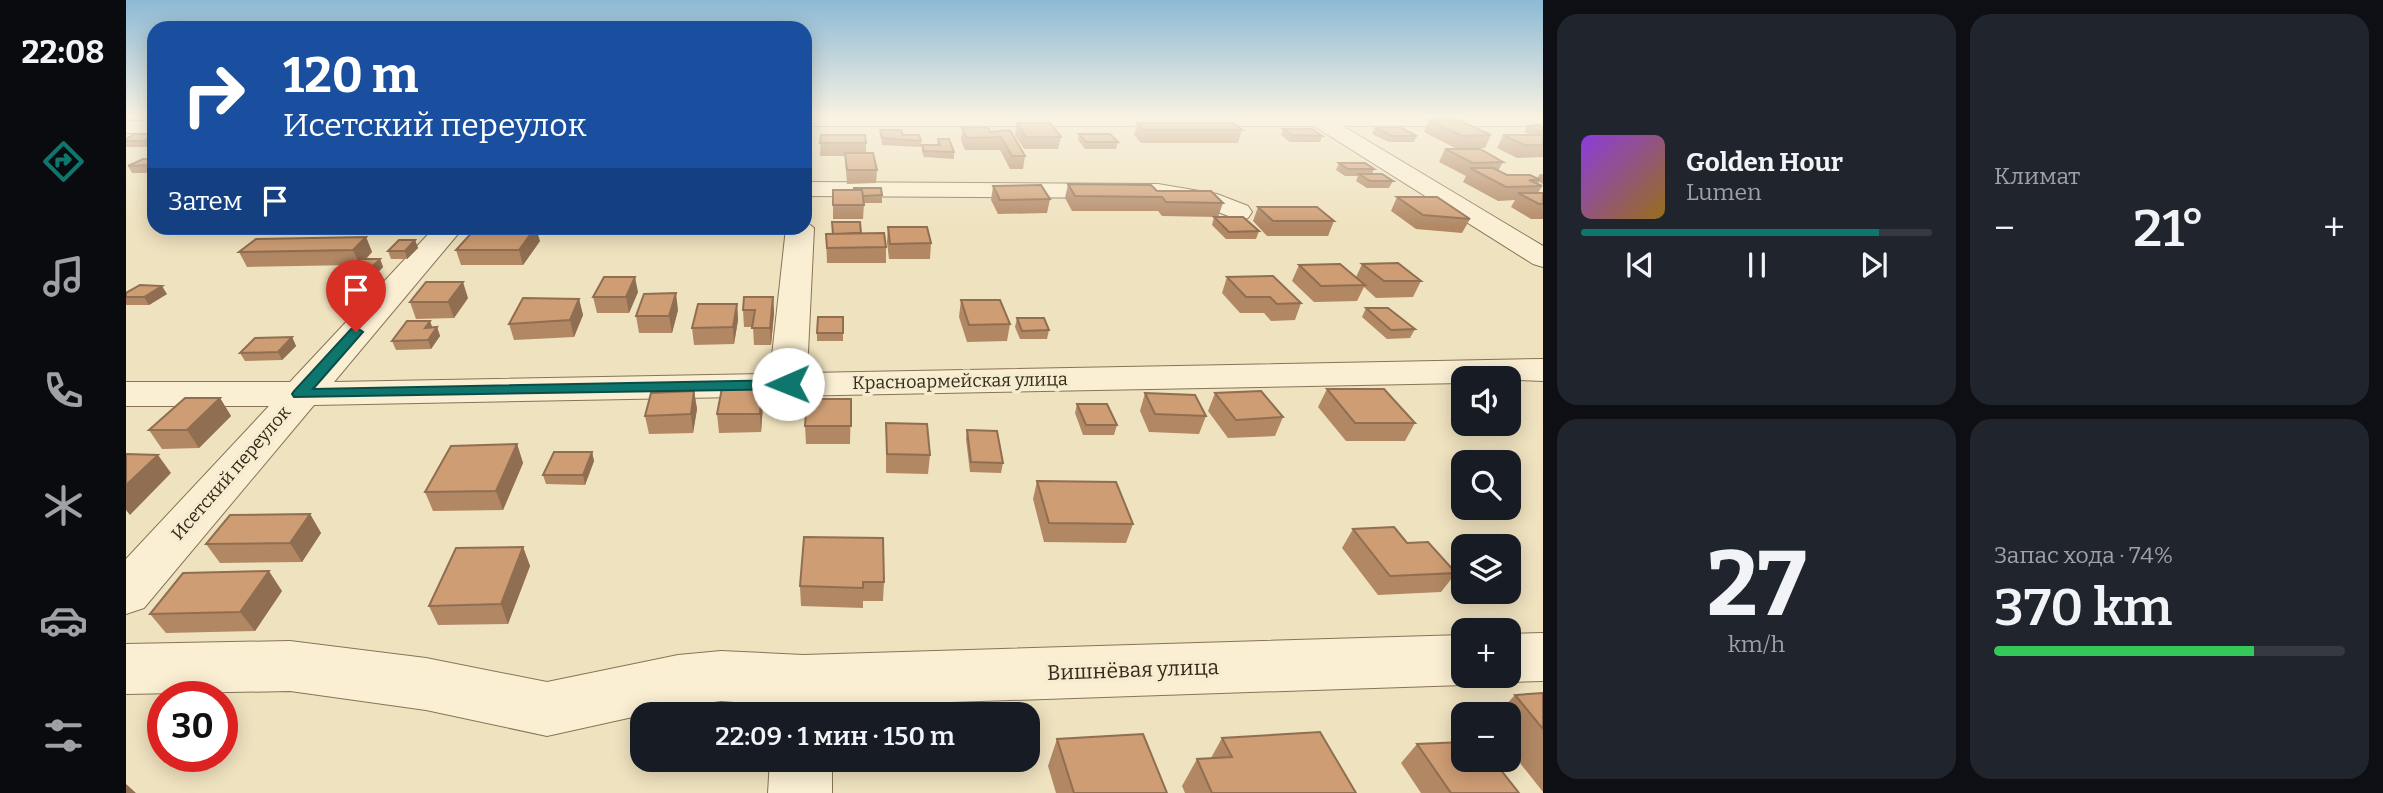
<!DOCTYPE html>
<html lang="ru">
<head>
<meta charset="utf-8">
<style>
  body { margin:0; font-family:Bitter,serif; background:#20242c; color:#f1f3f6; height:100vh; display:flex; flex-direction:column; font-size:26px; white-space:nowrap }
  * { box-sizing:border-box; margin:0 }
  p { font-size:23px; color:#9ea1a6 }
  .icon { flex:none; width:38px; height:38px; fill:none; stroke:currentColor; stroke-width:2; stroke-linecap:round; stroke-linejoin:round }
  .map { position:relative; flex:1; overflow:hidden }
  .sheet { display:flex; flex-direction:column; gap:14px; padding:14px; background:#0d0f14; width:840px }
  .sheet>* { flex:none }
  .guide { position:absolute; left:21px; top:21px; width:665px; height:214px; border-radius:21px; box-shadow:0 4px 18px #0003; background:#1a4fa0; color:#fff; overflow:hidden }
  .controls { position:absolute; left:1325px; top:366px; display:grid; gap:14px }
  .controls a { display:grid; place-items:center; width:70px; height:70px; border-radius:14px; background:#171b24; box-shadow:0 4px 18px #0003; font-size:35px }
  .speed { position:absolute; left:21px; top:681px; display:flex; gap:14px; font-size:35px; font-weight:700; text-align:center }
  .speed>* { display:grid; place-content:center; width:91px; height:91px; border-radius:50%; background:#171b24; box-shadow:0 4px 18px #0003; line-height:1 }
  .speed .limit { border:10px solid #d22; background:#fff; color:#111 }
  .pin { position:absolute; display:grid; place-items:center; width:60px; height:60px; color:#fff; margin:-72px -30px; border-radius:50% 50% 50% 0; rotate:-45deg; box-shadow:0 0 7px #0007 }
  .pin .icon { rotate:45deg }
  .me { position:absolute; width:77px; margin:-38px; rotate:269deg; stroke-linejoin:round; filter:drop-shadow(0 0 5px #0008) }
  .turn { display:flex; align-items:center; gap:24px; height:147px; padding:0 21px; font-size:32px }
  .turn .icon { width:91px; height:91px; stroke-width:2.5 }
  .turn b { display:block; font-size:49px; line-height:60px }
  .then { display:flex; align-items:center; height:66px; padding:0 21px; background:#0003; gap:14px; font-size:26px }
  .big { font-size:52px; font-weight:600; line-height:1.1 }
  .sheet .widget { flex:1; display:flex; flex-direction:column; justify-content:center; gap:10px; min-width:0; padding:0 24px; border-radius:21px; background:#20242c }
  .sheet .dial { align-items:center; gap:0 }
  .dial b { font-size:91px; line-height:1 }
  .song { display:flex; align-items:center; gap:21px }
  .cover { width:84px; height:84px; border-radius:10px; background:linear-gradient(135deg,hsl(270 70% 55%),hsl(40 70% 35%)) }
  .played { height:7px; border-radius:4px; background:linear-gradient(90deg,#0f766e 85%,#363941 85%) }
  .keys { display:flex; justify-content:space-around; direction:ltr }
  .heat { display:flex; justify-content:space-between; align-items:center; font-size:38px; direction:ltr }
  .charge { height:10px; border-radius:5px; background:linear-gradient(90deg,#34c759 74%,#363941 0) }
  .sheet .tiles { flex:1; display:grid; gap:14px; grid-template-columns:repeat(2,1fr) }
  .trip { position:absolute; left:504px; top:702px; width:410px; height:70px; border-radius:21px; background:#171b24; box-shadow:0 4px 18px #0003; font-weight:600; line-height:70px; text-align:center }
  main { display:flex; flex:1; min-height:0 }
  .dock { display:flex; flex-direction:column; width:126px; justify-content:space-around; align-items:center; background:#090b0e; color:#9ea1a6 }
  .dock .icon { width:49px; height:49px }
  .dock .current { color:#0f766e }
  .dock b { font-size:32px; color:#f1f3f6 }
  .map>svg:first-child { display:block }
  .lines { fill:none; stroke-linecap:round; stroke-linejoin:round }
  .minor-casing { stroke:#887357; stroke-width:2 }
  .minor { fill:#faefd3; fill-rule:evenodd }
  .wall { fill:#b18764 }
  .shaded-wall { fill:#906e51 }
  .building { fill:#ce9d74; stroke:#906e51; stroke-width:2 }
  .route { fill:#0f766e; stroke:#0a4d48; stroke-width:2 }
  .labels { text-anchor:middle; stroke-width:7; stroke-linejoin:round; paint-order:stroke }
  .street-label { font-size:18px; fill:#372a1c; stroke:#f6eccf }
  .near-street-label { font-size:21px; fill:#372a1c; stroke:#f6eccf }
</style>
</head>
<body>
<main>
<nav class="dock">
<b>22:08</b>
<svg class="icon current" aria-label="directions" viewBox="0 0 24 24"><path d="M12 3l9 9-9 9-9-9zM9 14v-3h6M13 9l2 2-2 2"/></svg>
<svg class="icon" aria-label="music" viewBox="0 0 24 24"><path d="M9 18V5l10-2v13"/><circle cx="6" cy="18" r="3"/><circle cx="16" cy="16" r="3"/></svg>
<svg class="icon" aria-label="phone" viewBox="0 0 24 24"><path d="M5 4h4l2 5-3 2q2 4 5 5l2-3 5 2v4C11 20 4 13 5 4z"/></svg>
<svg class="icon" aria-label="climate" viewBox="0 0 24 24"><path d="M12 3v18M4 7l16 10M4 17L20 7"/></svg>
<svg class="icon" aria-label="car" viewBox="0 0 24 24"><path d="M5 17H2v-5l4-1 3-4h7l3 4 3 1v5h-3M9 17h6M6 11h13"/><circle cx="7" cy="17" r="2"/><circle cx="17" cy="17" r="2"/></svg>
<svg class="icon" aria-label="filters" viewBox="0 0 24 24"><path d="M4 7h16M4 17h16"/><circle cx="9" cy="7" r="2"/><circle cx="15" cy="17" r="2"/></svg>
</nav>
<div class="map">
<svg width="1417" height="793" viewBox="0 0 1417 793">
  <rect width="100%" height="100%" fill="#efe2bf"/>
  <g class="lines">
    <defs>
      <path id="minor" d="M679,117H1417V126H1217L1417,246V267L1407,264L1188,126H679Z
        M0,121H28V133H0Z
        M679,182L1032,184L1091,194L1122,206L1126,212L1122,218L1113,220L1076,206L1032,198L679,196Z
        M679,221L688,228L681,373L1417,359V381L1337,378V383L188,405L18,608L0,614V559L143,406H0V382H164L308,228H337L208,382L644,374L660,228H679Z
        M1417,633V681L1382,682L1363,676H1382V634Z
        M1337,635V676H1358L1337,685L706,706V714H646L647,705L595,701L552,707L421,736L300,710L164,691L0,694V644L164,641L300,658L421,682L552,655L595,651L677,655Z
        M644,760H706V793H642Z"/>
    </defs>
    <!-- minor casing -->
    <use href="#minor" class="minor-casing"/>
    <!-- minor -->
    <use href="#minor" class="minor"/>
  </g>
  <!-- wall -->
  <path class="wall" d="M1303,120L1365,135L1359,148H1329L1298,132Z
    M891,123L935,137L932,149H898L889,135Z
    M1011,123L1116,130L1112,143H1015L1008,135Z
    M1401,126L1417,127V157L1391,158L1371,148L1377,135H1406L1398,132Z
    M1249,127L1291,136L1288,142H1263L1246,134Z
    M836,128L864,132L884,130L899,156L897,169H884L874,150H839L835,140Z
    M1157,129L1196,136L1194,142H1164L1155,135Z
    M754,130L777,135L795,141V147L756,145Z
    M28,134V144L21,147H0V139Z
    M953,134L992,142L990,149H959L952,140Z
    M695,135L740,143V153L751,170L750,183L721,184L719,156H694Z
    M812,139L828,152V159L798,157L796,152V145H811Z
    M1319,149L1377,162L1372,171L1381,175L1411,178L1414,174H1417V184L1413,182L1412,184L1416,186L1412,193H1417V219H1405L1385,207L1389,200L1372,201L1337,182L1340,176L1313,162Z
    M28,159V173H6L2,166Z
    M1213,163L1248,169L1246,174L1267,181L1263,188H1241L1230,181L1232,176H1219L1210,170Z
    M942,184L1031,191L1097,203L1092,217L1036,216L1032,211H946L939,198Z
    M867,186L924,199L921,213L872,214L865,200Z
    M707,190L756,195V203H738L737,219H707Z
    M1271,197L1344,219L1336,233L1290,229L1265,211Z
    M1132,207L1208,221L1202,236H1141L1127,221Z
    M1088,217L1133,231L1130,239H1100L1086,225Z
    M762,227L805,243L804,259H763L761,242Z
    M194,228H245L236,234L196,233Z
    M630,228H663L662,234H630Z
    M735,233L760,247V263H701L700,234Z
    M240,237L246,252L240,259H254L257,267L243,281H223L220,273L227,265L121,267L113,252Z
    M289,240L292,248L281,259H265L262,251Z
    M414,241L397,265H335L330,250Z
    M1236,264L1295,281L1287,297L1250,298L1238,287L1231,301L1188,302L1166,281L1173,265L1230,277Z
    M1101,277L1175,303L1169,320L1145,321L1138,313H1114L1096,293Z
    M512,292L503,313H471L467,297Z
    M0,293L41,294L23,305H0Z
    M647,297L648,313L645,345H628L627,327H618L617,310Z
    M342,298L328,318L290,319L284,302Z
    M453,299L457,315L448,337L388,340L383,324Z
    M835,300L884,324L881,341L841,342L833,317Z
    M611,304L612,320L608,344L568,345L566,328Z
    M1240,308L1289,329L1284,338L1261,339L1236,317Z
    M552,310L546,333H513L510,316Z
    M717,317V341H691V333Z
    M891,318L923,330L921,339H894L889,327Z
    M307,327H311L314,336L305,349L270,350L266,341Z
    M166,337L170,346L156,360L119,361L114,353Z
    M636,388L637,405L635,432L593,433L591,414Z
    M1201,389L1289,423L1279,441H1220L1192,407Z
    M568,391L571,409L567,433L523,434L519,416Z
    M1019,393L1080,416L1073,434L1023,432L1014,411Z
    M1089,393L1157,417L1149,436L1102,438L1082,411Z
    M94,398L105,416L73,448L36,449L23,430Z
    M725,399L724,444H680L679,426Z
    M951,404L991,425L988,435H957L949,413Z
    M760,423L804,455L802,474L760,473Z
    M841,430L877,463L875,473L844,472L840,439Z
    M391,444L397,463L377,510L307,511L299,492Z
    M466,452L468,461L459,485L420,484L417,475Z
    M911,481L1007,524L1000,543L918,542L907,499Z
    M184,514L195,533L176,562L94,563L80,544Z
    M1227,529L1330,573L1315,592L1252,595L1216,548Z
    M678,537L758,582L757,601H737V608L675,606L674,586Z
    M397,547L404,566L382,624L312,625L303,606Z
    M156,591L129,631L40,633L24,614Z
    M1417,693V792L1382,748V714H1371L1389,695Z
    M1096,738L1230,793H1059L1056,786L1071,759L1085,758Z
    M931,739L1041,793H930L922,766Z
    M1291,744L1393,793H1295L1275,763Z"/>
  <!-- shaded-wall -->
  <path class="shaded-wall" d="M28,136V140H27L28,144L21,147L18,141Z
    M234,228H245L236,234Z
    M409,228H410L414,241L397,265L393,250Z
    M240,237L246,252L234,265L227,250Z
    M289,240L292,248L281,259L279,251Z
    M254,259L257,267L243,281L240,273Z
    M509,277L512,292L503,313L500,297Z
    M337,282L342,298L328,318L322,302Z
    M36,286L41,294L23,305L18,297Z
    M550,293L552,310L546,333L543,316Z
    M647,297L648,313L645,345L644,328Z
    M453,299L457,315L448,337L444,320Z
    M611,304L612,320L608,344L607,327Z
    M304,321L307,329L299,328Z
    M311,327L314,336L305,349L302,340Z
    M166,337L170,346L156,360L152,352Z
    M636,388L637,405L635,432L634,414Z
    M568,391L571,409L567,433L565,414Z
    M94,398L105,416L73,448L61,430Z
    M391,444L397,463L377,510L370,491Z
    M466,452L468,461L459,485L457,475Z
    M32,455L45,473L4,515L0,510V485Z
    M184,514L195,533L176,562L164,543Z
    M397,547L404,566L382,624L375,604Z
    M143,571L156,591L129,631L114,612Z
    M0,784L10,793H0Z"/>
  <!-- building -->
  <path class="building" d="M1303,120H1332L1365,135L1336,136Z
    M891,123H924L935,137H900Z
    M1011,123H1107L1116,130H1018Z
    M1414,125L1417,127V132L1401,126Z
    M862,127L864,132L884,130L899,156H886L875,137L841,138L836,128Z
    M1249,127H1273L1291,136H1266Z
    M1157,129H1186L1196,136L1166,135Z
    M754,130H775L777,135H793L795,141L756,138Z
    M9,134H28V136L18,141H0V139Z
    M953,134H984L992,142H960Z
    M695,135H739L740,143H694Z
    M1377,135H1417V145H1398Z
    M812,139H823L828,152L798,151L796,145H814Z
    M1319,149H1354L1377,162L1347,163Z
    M719,153H747L751,170H721Z
    M17,159H28V165L2,166Z
    M1213,163H1239L1248,169H1222Z
    M1344,168H1367L1381,175H1404L1414,180H1403L1416,186L1380,187Z
    M1233,174H1256L1267,181H1244Z
    M942,184L1025,185L1031,191H1085L1097,203L1040,202L1036,197L949,196Z
    M915,185L924,199L874,200L867,186Z
    M728,188H755L756,195L737,196L736,190H728Z
    M707,190H736L738,205H707Z
    M1392,193H1417V204H1413Z
    M1271,197H1311L1344,219L1297,215Z
    M1132,207H1191L1208,221H1147Z
    M1088,217H1117L1133,231L1103,232Z
    M706,222H734L735,233L707,234Z
    M762,227H801L805,243L764,244Z
    M350,228H409L393,250H330Z
    M758,233L760,247L701,248L700,234Z
    M240,237L227,250L113,252L130,239Z
    M273,240H289L279,251H262Z
    M234,259H254L240,273H220Z
    M1272,263L1295,281H1258L1236,264Z
    M1214,264L1239,285L1195,286L1173,265Z
    M1147,276L1175,303L1151,304L1144,297H1120L1101,277Z
    M478,277H509L500,297H467Z
    M300,282H337L322,302H284Z
    M14,285L36,286L18,297H0V293Z
    M550,293L543,316H510L518,294Z
    M618,297H647L644,328H626L629,310H617Z
    M397,298L453,299L444,320L383,324Z
    M835,300H874L884,324L843,325Z
    M572,304H611L607,327L566,328Z
    M1240,308H1262L1289,329L1265,330Z
    M692,317H717V333H691Z
    M891,318H918L923,330L896,331Z
    M281,321H304L299,328L311,327L302,340L266,341Z
    M166,337L152,352L114,353L129,338Z
    M596,388H636L634,414H591Z
    M1201,389H1258L1289,423H1229Z
    M568,391L565,414L519,416L525,393Z
    M1135,391L1157,417L1110,420L1089,393Z
    M1019,393L1069,395L1080,416L1029,414Z
    M59,398H94L61,430H23Z
    M681,399H725V426H679Z
    M951,404H981L991,425H960Z
    M760,423L801,424L804,455L761,454Z
    M841,430L871,431L877,463L845,462Z
    M391,444L370,491L299,492L325,446Z
    M428,452H466L457,475H417Z
    M0,454L32,455L0,485Z
    M911,481L990,482L1007,524L923,523Z
    M184,514L164,543L80,544L104,515Z
    M1268,527L1281,543L1302,542L1330,573L1264,576L1227,529Z
    M678,537L757,538L758,582H737V588L674,586Z
    M397,547L375,604L303,606L330,548Z
    M143,571L114,612L24,614L57,573Z
    M1417,693V729L1389,695Z
    M1194,732L1230,793H1086L1071,759L1106,757L1096,738Z
    M1017,734L1041,793H948L931,739Z
    M1337,742V760H1367L1393,793H1325L1291,744Z"/>
  <!-- sky -->
  <linearGradient id="sky" x2="0" y2="1"><stop stop-color="#8cb9d5"/><stop offset="0.51" stop-color="#f8f2e2"/><stop offset="1" stop-color="#f8f2e2" stop-opacity="0"/></linearGradient>
  <rect width="1417" height="228" fill="url(#sky)"/>
  <!-- route -->
  <path class="route" d="M230,327L237,332L187,389L662,380L669,384L662,389L168,397L166,394L168,391L225,329Z"/>
  <g class="labels">
    <!-- street labels -->
    <g class="street-label">
      <text transform="translate(834 381) rotate(-1)" y="6">Красноармейская улица</text>
      <text transform="translate(105 473) rotate(-49)" y="6">Исетский переулок</text>
    </g>
    <!-- near-street labels -->
    <g class="near-street-label">
      <text transform="translate(1007 670) rotate(-2)" y="7">Вишнёвая улица</text>
    </g>
  </g>
</svg>
<div class="controls">
<a><svg class="icon" aria-label="sound" viewBox="0 0 24 24"><path d="M4 9h4l5-4v14l-5-4H4zM17 9q2 3 0 6"/></svg></a>
<a><svg class="icon" aria-label="search" viewBox="0 0 24 24"><circle cx="10" cy="10" r="6"/><path d="M15 15l6 6"/></svg></a>
<a><svg class="icon" aria-label="layers" viewBox="0 0 24 24"><path d="M12 4l9 5-9 5-9-5zM3 14l9 5 9-5"/></svg></a>
<a>+</a>
<a>−</a>
</div>
<div class="speed"><div class="limit">30</div></div>
<div class="pin" style="left:230px;top:332px;background:#d93025"><svg class="icon" aria-label="arrive" viewBox="0 0 24 24"><path d="M6 21V4h12l-3 4 3 4H6"/></svg></div>
<svg class="me" style="left:662px;top:384px" viewBox="-20 -20 40 40"><circle r="19" fill="#fff"/><path d="M0-13L10 11 0 6-10 11z" fill="#0f766e"/></svg>
<div class="trip">22:09 · 1 мин · 150 m</div>
<div class="guide">
<div class="turn"><svg class="icon" aria-label="right" viewBox="0 0 24 24"><path d="M7 20v-9h11M14 6l5 5-5 5"/></svg><div><b>120 m</b>Исетский переулок</div></div>
<div class="then">Затем<svg class="icon" aria-label="arrive" viewBox="0 0 24 24"><path d="M6 21V4h12l-3 4 3 4H6"/></svg></div>
</div>
</div>
<section class="sheet">
<div class="tiles">
<div class="widget">
<div class="song"><i class="cover"></i><div><b>Golden Hour</b><p>Lumen</p></div></div>
<div class="played"></div>
<div class="keys"><svg class="icon" aria-label="previous" viewBox="0 0 24 24"><path d="M18 5L8 12l10 7zM5 5v14"/></svg><svg class="icon" aria-label="pause" viewBox="0 0 24 24"><path d="M8 5v14M16 5v14"/></svg><svg class="icon" aria-label="next" viewBox="0 0 24 24"><path d="M6 5l10 7-10 7zM19 5v14"/></svg></div>
</div>
<div class="widget"><p>Климат</p>
<div class="heat"><a>−</a><b class="big">21°</b><a>+</a></div>
</div>
<div class="widget dial"><b>27</b><p>km/h</p></div>
<div class="widget"><p>Запас хода · 74%</p><b class="big">370 km</b><div class="charge"></div></div>
</div>
</section>
</main>
</body>
</html>
